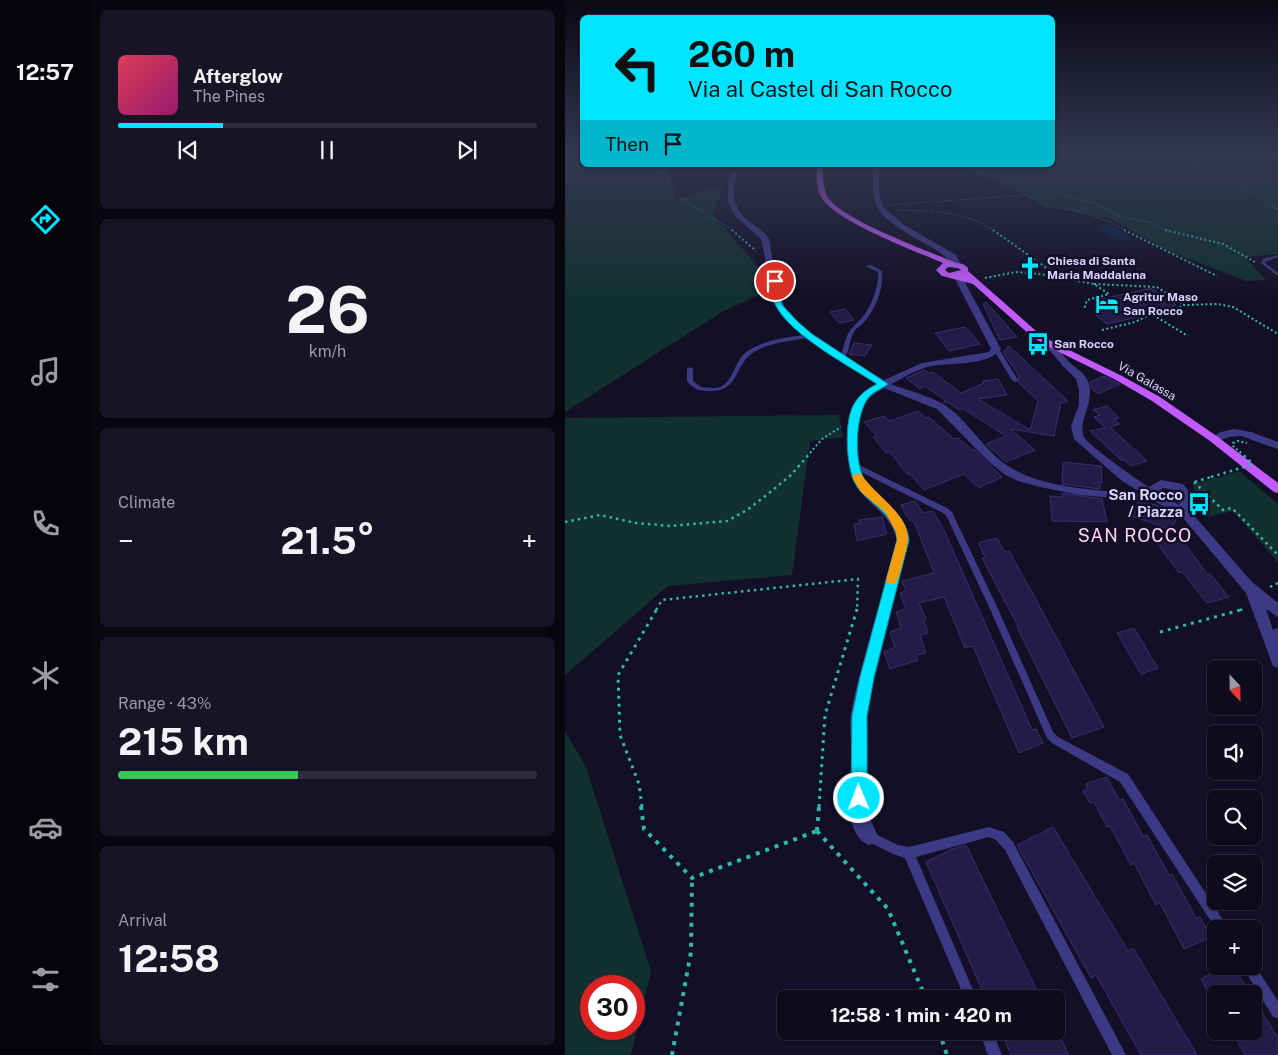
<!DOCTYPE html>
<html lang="en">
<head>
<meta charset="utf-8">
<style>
  body { margin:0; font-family:"Public Sans",sans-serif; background:#171425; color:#f1f3f6; height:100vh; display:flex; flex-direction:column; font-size:19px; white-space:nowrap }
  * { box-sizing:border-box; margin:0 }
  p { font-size:16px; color:#9b9ba3 }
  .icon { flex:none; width:28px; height:28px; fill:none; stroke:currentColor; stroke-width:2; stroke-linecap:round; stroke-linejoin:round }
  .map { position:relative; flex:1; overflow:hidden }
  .drawer { display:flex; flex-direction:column; gap:10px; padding:10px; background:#08060f; width:475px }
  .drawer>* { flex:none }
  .hud { position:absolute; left:15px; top:15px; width:475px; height:152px; border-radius:8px; box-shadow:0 1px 4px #0004,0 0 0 1px #2e2b3b; background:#00e5ff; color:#111; overflow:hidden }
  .needle { width:32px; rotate:158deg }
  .fabs { position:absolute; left:642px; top:660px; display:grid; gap:10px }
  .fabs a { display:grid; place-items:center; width:55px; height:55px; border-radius:8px; background:#0e0b1c; box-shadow:0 1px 4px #0004,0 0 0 1px #2e2b3b; font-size:25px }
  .speed { position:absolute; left:15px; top:975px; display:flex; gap:10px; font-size:25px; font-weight:700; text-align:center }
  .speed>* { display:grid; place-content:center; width:65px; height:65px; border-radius:50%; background:#0e0b1c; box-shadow:0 1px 4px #0004,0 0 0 1px #2e2b3b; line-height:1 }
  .speed .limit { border:8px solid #d22; background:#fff; color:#111 }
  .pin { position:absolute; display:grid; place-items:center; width:42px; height:42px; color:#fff; margin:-21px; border:2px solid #fff; border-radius:50%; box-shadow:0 1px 5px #0007 }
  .me { position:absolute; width:55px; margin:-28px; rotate:359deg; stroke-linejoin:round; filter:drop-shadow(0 0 4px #0008) }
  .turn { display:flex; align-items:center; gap:18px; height:105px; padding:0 25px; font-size:22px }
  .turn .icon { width:65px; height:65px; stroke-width:2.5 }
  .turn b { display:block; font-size:35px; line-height:42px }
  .then { display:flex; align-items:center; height:48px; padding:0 25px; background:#0003; gap:10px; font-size:19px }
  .big { font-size:38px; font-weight:700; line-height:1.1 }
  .drawer .card { flex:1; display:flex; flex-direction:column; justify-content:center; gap:8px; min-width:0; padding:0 18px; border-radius:8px; background:#171425 }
  .drawer .dial { align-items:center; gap:0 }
  .dial b { font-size:65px; line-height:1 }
  .song { display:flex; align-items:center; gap:15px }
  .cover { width:60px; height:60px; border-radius:8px; background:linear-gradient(135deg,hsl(350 70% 55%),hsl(320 70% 35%)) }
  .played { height:5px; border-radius:2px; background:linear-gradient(90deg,#00e5ff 25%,#2e2b3b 25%) }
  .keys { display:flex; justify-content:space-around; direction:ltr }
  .heat { display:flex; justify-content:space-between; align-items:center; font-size:28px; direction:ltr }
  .charge { height:8px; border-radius:4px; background:linear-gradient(90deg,#34c759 43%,#2e2b3b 0) }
  .trip { position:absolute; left:212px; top:990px; width:288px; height:50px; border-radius:8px; background:#0e0b1c; box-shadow:0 1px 4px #0004,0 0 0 1px #2e2b3b; font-weight:700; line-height:50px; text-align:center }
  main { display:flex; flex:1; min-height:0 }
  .tabs { display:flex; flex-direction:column; width:90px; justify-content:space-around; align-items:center; background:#06040b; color:#9b9ba3 }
  .tabs .icon { width:35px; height:35px }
  .tabs .active { color:#00e5ff }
  .tabs b { font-size:22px; color:#f1f3f6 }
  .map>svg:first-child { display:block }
  .green { fill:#12302f; fill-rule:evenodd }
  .water { fill:#0a1f44 }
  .building { fill:#241b47; stroke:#3b2d73 }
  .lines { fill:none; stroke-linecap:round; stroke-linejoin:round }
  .path-far4 { stroke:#2fb8b0; stroke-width:1; stroke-dasharray:1 2; stroke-linecap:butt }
  .path-far3 { stroke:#2fb8b0; stroke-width:2; stroke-dasharray:2 2.5; stroke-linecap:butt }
  .path-far2 { stroke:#2fb8b0; stroke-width:2.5; stroke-dasharray:2.5 4; stroke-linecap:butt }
  .path-far1 { stroke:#2fb8b0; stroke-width:3; stroke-dasharray:3 5; stroke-linecap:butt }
  .path { stroke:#2fb8b0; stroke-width:4; stroke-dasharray:4 6; stroke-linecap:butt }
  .service { fill:#3d3a85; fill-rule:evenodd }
  .pedestrian { fill:#3d3a85; fill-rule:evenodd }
  .minor { fill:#3d3a85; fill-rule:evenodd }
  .primary { fill:#c25bff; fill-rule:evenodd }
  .path-bridge-far1 { stroke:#2fb8b0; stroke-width:2; stroke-dasharray:2 2.5; stroke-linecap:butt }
  .path-bridge { stroke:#2fb8b0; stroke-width:2.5; stroke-dasharray:2.5 4; stroke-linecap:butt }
  .route { fill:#00e5ff; stroke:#0095a6 }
  .slow { fill:#f59e0b }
  .labels { text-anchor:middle; stroke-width:5; stroke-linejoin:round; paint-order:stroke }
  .far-poi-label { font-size:12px; font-weight:bold; fill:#d9d4ff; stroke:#130f26; text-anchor:start }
  .far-street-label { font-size:12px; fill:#d9d4ff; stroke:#130f26 }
  .poi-label { font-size:15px; font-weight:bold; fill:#d9d4ff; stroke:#130f26; text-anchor:end }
  .quarter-label { font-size:18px; letter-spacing:1px; fill:#ffd6f0; stroke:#130f26 }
</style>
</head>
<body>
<main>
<nav class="tabs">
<b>12:57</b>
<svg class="icon active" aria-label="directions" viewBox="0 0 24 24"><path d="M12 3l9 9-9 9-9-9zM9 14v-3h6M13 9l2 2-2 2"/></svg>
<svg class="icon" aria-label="music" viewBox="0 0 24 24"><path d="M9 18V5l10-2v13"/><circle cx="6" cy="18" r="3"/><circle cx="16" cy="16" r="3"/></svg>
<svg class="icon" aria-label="phone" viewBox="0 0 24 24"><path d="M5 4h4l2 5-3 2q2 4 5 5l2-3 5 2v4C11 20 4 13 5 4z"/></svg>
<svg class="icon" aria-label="climate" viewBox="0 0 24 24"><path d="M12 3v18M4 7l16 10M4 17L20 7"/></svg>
<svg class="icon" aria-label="car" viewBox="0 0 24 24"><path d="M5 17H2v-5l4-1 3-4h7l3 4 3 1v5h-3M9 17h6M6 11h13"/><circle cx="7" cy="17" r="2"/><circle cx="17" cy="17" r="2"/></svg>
<svg class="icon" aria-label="filters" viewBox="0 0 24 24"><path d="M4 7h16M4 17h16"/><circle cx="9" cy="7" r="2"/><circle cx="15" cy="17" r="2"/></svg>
</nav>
<section class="drawer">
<div class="card">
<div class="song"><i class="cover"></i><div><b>Afterglow</b><p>The Pines</p></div></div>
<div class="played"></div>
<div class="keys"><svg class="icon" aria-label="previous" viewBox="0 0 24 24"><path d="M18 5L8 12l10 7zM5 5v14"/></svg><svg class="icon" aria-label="pause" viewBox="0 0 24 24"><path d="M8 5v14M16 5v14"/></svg><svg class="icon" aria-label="next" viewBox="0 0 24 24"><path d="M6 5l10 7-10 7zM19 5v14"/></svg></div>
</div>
<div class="card dial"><b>26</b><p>km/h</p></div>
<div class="card"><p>Climate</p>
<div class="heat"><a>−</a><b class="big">21.5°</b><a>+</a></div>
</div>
<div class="card"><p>Range · 43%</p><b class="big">215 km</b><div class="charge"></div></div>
<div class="card"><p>Arrival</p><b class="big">12:58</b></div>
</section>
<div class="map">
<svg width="713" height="1055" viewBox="0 0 713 1055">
  <rect width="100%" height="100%" fill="#130f26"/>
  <!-- green -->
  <path class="green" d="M0,152H17L18,165H101L111,199L158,185L148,215L211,287L157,312L0,412Z
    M488,152H713V254L680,257L701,280L681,281L601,250L548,220L478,204L413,174L398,165H488Z
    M274,415L278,437L245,441L227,575L103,586L0,675V418Z
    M674,471L713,504V562L668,511L643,517L642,509L627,485Z
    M0,731L21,767L86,971L66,1055H0ZM26,986H69V1029H26Z"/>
  <!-- water -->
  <path class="water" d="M545,224L566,237L565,239C550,243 544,237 534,227L536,225Z"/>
  <!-- building -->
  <path class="building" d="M586,288L611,305L580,312L579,316L541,324L530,314L550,309L537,299Z
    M421,302L452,337L435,340L418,304Z
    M280,309L289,320L274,323L265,312Z
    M400,327L415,344L384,351L370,333Z
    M289,343L307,345L300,356L284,354Z
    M444,346L503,401L496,403L489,436L445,429L470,450L441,462L421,444L441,436L397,408L394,410L384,403L378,402L380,400L360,386L355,389L341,378L360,370L364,373L368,372L396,393L419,383L418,381L433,379L442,395L413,399L465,430L473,401L453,382L454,376L438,352Z
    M539,376L555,384L533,394L527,389L525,382Z
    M542,406L554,418L549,419L555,424L545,427L582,461L566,466L559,460H556L525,431L540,428L529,417L535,415L528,410Z
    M353,411L361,418L364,417L389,439L393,438L407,450L409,449L437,477L414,488L399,474L359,490L345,474L343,475L325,452L321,453L308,437L311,435L299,422L319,416L325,421Z
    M498,462L536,466L537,483L534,482L535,489L497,484Z
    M497,493L537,499L542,522L487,521L485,496L497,497Z
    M350,501L358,513L368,511L379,530L467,730L471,729L478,743L454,753L408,646L400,648L379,597L354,603L361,619L359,622L363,633L355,635L361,653L351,655L353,660L325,669L319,652L330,647L325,632L336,628L331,612L341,609L335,593L341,591L337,581L369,573L350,524L342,517L336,505Z
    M573,502L592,505L612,517L607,530L566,516Z
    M317,517L322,534L292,541L289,524L295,523L294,520Z
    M615,537L643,575L645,574L664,597L642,603L617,572L614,573L592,543Z
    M432,538L440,552L444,551L468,594L539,727L507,738L452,627L453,626L417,558L420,557L413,543Z
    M569,628L593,668L576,674L552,633Z
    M542,777L554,800L558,799L578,836L582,835L604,875L607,874L631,918L635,917L646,937L619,949L595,903L591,905L569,863L566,865L545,826L542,827L529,802L525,803L518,791L523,789L521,784Z
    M488,827L563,951L568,948L632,1055H576L531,975L526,978L452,845Z
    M401,845L476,999H421L361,862L387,849Z
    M661,966H668L685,994H644L636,979Z
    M689,999L713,1038V1055H680L666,1031H689Z
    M436,1031H492L504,1055H446Z"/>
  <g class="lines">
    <!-- path-far4 -->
    <path class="path-far4" d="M634,152H630L626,156L633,174L643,177L662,170L681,175L682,177L673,181L674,186L713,209
      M89,165L100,175L115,198L169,231
      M477,165L476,167L483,175L480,178L481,180L496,193L495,195L529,203L558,218L584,222L605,231
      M326,205L460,195L481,206L520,213L547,223L561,231
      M332,210C365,211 402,211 429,231"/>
    <!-- path-far3 -->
    <path class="path-far3" d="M167,230L191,251
      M428,230L483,269L500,278
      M559,230L652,276
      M600,230L658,244L690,262
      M420,278L451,272L475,274L529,284L544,294L522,300L519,309
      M529,284L592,287L619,305L653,304L668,307L713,334
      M588,315L623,336
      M537,330L570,322L584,315L609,310L619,305
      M245,453L257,439L276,427"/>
    <!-- path-far2 -->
    <path class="path-far2" d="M629,482L658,510L667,508L713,555
      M630,482L646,477
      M0,522L35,515L71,523L105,526L162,521L182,510L203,494L226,475L246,452
      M705,587L713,583
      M91,610L97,600L293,579L292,610
      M675,610L679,609"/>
    <!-- path-far1 -->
    <path class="path-far1" d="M595,632L679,609
      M77,807L74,784L55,735L53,675L92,609
      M254,807L260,715L292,609"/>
    <!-- path -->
    <path class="path" d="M76,806L79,829L127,878L252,831
      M252,831L323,909L361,999
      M252,831L254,806
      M374,1031L382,1055
      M107,1055L126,952L127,878"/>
    <!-- service -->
    <path class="service" d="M713,255V257L702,261L700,263L713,273V276L696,263L698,259Z
      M302,265H306L317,271C319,287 311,307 301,320C297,325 290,328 288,334C284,342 285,350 280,357H276L275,356C279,349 279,341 283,334C286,328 291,324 296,319C306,308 314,287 313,272L302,267Z
      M244,334L247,336L246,337C227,341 206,342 189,352C169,364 175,391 146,391C133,391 130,390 122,381V369L125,367L128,369V381L136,387C141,387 149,389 155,387C168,382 170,361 180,353C198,339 223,338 244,334Z
      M431,347L434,349L453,380L452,381L450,382L447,380L428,349Z
      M288,464H292L382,508L387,512L433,609L488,732L493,737L563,774L664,929H651L555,782L487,743L482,738L425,609L381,515L376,512L288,468L287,466Z
      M424,827L439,832L448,842L561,1055H547L440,850L431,840L424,837L351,857L412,999H400L340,858L328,854L300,840L299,836L300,832L304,831L333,845L344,847Z
      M689,964L713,1001V1018L708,1017L677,966H689Z
      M414,1031H427L437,1055H423Z"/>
    <!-- pedestrian -->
    <path class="pedestrian" d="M480,341H486L505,363V367H499L480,345Z"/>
    <!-- minor -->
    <path class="minor" d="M308,165H314V192L318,207L339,225L391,255L396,265L395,267H389C383,257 376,253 366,247C350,238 317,221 311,204C306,192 308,178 308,165Z
      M169,172L172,174C165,193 169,211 186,223C193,228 199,231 204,239C208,259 210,285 218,303C228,329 294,364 319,380L357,363L424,352L426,349L389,277L396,275L436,349C422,367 383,362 362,367C349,371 338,378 326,384C346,392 373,397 389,412C409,430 423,454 446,468C481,489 537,491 577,493L557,481L509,439L506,426L514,405V390L511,379L497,365L499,363H505C510,367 516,371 520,376C535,397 511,420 519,437C524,446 572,480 584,487L596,480L618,484L628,497L625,511L687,582L713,603V617L701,609L708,630L713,628V668L708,666L681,593L619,519L591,502L515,495L475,487L453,481L439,474L423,461L372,409L319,388C312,392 305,396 301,402C290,417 290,467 301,482C316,504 338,510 344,540L310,677L302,716L303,759L302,780L304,817L313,836L310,842L304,845C276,834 286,780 287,757C287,743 284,728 286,714C290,690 297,667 303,644C313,609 322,575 332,540C326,515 305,506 291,486C280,469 279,427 287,408C292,397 301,390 311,384L241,338L227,326L210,305L196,239L171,217L163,203V181L166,174ZM598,488L610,490L616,497L614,505L593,492Z
      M669,429L686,432L713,442V449L676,436L664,437L649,442L644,439L656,432Z"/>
    <!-- primary -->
    <path class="primary" d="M251,165H257C258,174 258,188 262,196C274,219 364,251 391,263L398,264L403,268V271L471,331L486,341L557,376L595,397L653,437L713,483V493L709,492L645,441L587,401L551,380L480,345L465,335L408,284L377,276L371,270L378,263C351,251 267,221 255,195C251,187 252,174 251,165ZM383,267L393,268L396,270L384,273L380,270Z"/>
    <!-- path-bridge-far1 -->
    <path class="path-bridge-far1" d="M676,453L668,446V443L673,441L682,443"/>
    <!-- path-bridge -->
    <path class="path-bridge" d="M646,477L686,465V462L675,452"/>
  </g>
  <!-- sky -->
  <linearGradient id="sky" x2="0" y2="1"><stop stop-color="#0a0815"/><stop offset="0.51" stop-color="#333752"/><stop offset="1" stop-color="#333752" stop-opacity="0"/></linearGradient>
  <rect width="713" height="300" fill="url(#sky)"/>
  <!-- route -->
  <path class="route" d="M207,279L214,281L217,305L233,322L247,334L323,384C317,389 309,391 304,397C290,413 288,465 301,482C316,502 341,513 344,540L309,677L302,716V798L300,804L294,806L288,804L286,798L287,716L295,677L332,540C329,510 301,504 290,483C281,466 279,420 289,404C295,394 302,389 312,384C284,366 226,335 211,306C207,300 206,286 207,279Z"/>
  <!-- slow -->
  <path class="slow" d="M292,473L296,474C309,494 343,514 343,538C343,544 341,551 339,557C337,566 335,575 331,583H322L321,580L332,540L331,532L320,512L296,492L287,477Z"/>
  <!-- icons -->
  <defs>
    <symbol id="church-bare" viewBox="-9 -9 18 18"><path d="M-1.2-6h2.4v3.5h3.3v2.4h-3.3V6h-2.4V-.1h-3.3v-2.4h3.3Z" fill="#00e5ff" stroke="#130f26" stroke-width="2.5" paint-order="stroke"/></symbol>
    <symbol id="hotel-bare" viewBox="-9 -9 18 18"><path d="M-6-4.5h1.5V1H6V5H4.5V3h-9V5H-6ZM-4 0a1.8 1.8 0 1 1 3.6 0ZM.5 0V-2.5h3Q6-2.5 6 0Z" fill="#00e5ff" stroke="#130f26" stroke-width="2.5" paint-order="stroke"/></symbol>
    <symbol id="bus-bare" viewBox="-9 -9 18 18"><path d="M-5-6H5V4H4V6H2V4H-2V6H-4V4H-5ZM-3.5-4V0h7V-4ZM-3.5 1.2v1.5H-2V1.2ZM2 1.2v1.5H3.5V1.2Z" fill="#00e5ff" stroke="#130f26" stroke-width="2.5" paint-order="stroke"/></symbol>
  </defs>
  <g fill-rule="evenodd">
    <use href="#church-bare" x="449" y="252" width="32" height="32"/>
    <use href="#hotel-bare" x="526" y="288" width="32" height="32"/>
    <use href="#bus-bare" x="457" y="328" width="32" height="32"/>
    <use href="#bus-bare" x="618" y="488" width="32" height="32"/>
  </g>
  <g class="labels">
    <!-- far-poi labels -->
    <g class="far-poi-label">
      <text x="482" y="265">Chiesa di Santa<tspan x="482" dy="14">Maria Maddalena</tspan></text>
      <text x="558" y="301">Agritur Maso<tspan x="558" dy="14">San Rocco</tspan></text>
      <text x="489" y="348">San Rocco</text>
    </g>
    <!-- far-street labels -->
    <g class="far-street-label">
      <text transform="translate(582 381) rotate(30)" y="4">Via Galassa</text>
    </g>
    <!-- poi labels -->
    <g class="poi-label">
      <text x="618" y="500">San Rocco<tspan x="618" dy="17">/ Piazza</tspan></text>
    </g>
    <!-- quarter labels -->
    <g class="quarter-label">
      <text x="570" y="542">SAN ROCCO</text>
    </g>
  </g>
</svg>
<div class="fabs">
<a><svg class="needle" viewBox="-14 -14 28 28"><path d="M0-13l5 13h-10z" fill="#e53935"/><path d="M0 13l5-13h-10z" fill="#9b9ba3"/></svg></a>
<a><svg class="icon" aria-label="sound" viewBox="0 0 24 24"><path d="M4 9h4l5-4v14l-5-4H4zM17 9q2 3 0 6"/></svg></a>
<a><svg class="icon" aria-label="search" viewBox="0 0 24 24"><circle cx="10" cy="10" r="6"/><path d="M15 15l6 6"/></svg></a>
<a><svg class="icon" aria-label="layers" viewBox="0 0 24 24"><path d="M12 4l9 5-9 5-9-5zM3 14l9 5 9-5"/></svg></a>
<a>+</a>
<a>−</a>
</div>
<div class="speed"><div class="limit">30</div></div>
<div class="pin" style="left:210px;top:281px;background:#d93025"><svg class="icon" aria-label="arrive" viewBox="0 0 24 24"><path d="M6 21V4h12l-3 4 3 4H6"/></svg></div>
<svg class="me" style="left:294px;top:798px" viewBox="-20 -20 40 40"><circle r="17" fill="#00e5ff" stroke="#fff" stroke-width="3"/><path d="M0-11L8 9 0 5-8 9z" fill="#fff"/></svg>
<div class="trip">12:58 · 1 min · 420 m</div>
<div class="hud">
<div class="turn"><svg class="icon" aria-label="left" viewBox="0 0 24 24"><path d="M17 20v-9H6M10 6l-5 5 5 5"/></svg><div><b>260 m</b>Via al Castel di San Rocco</div></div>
<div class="then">Then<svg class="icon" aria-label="arrive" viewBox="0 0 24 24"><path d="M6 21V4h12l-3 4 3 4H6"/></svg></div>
</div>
</div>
</main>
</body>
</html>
